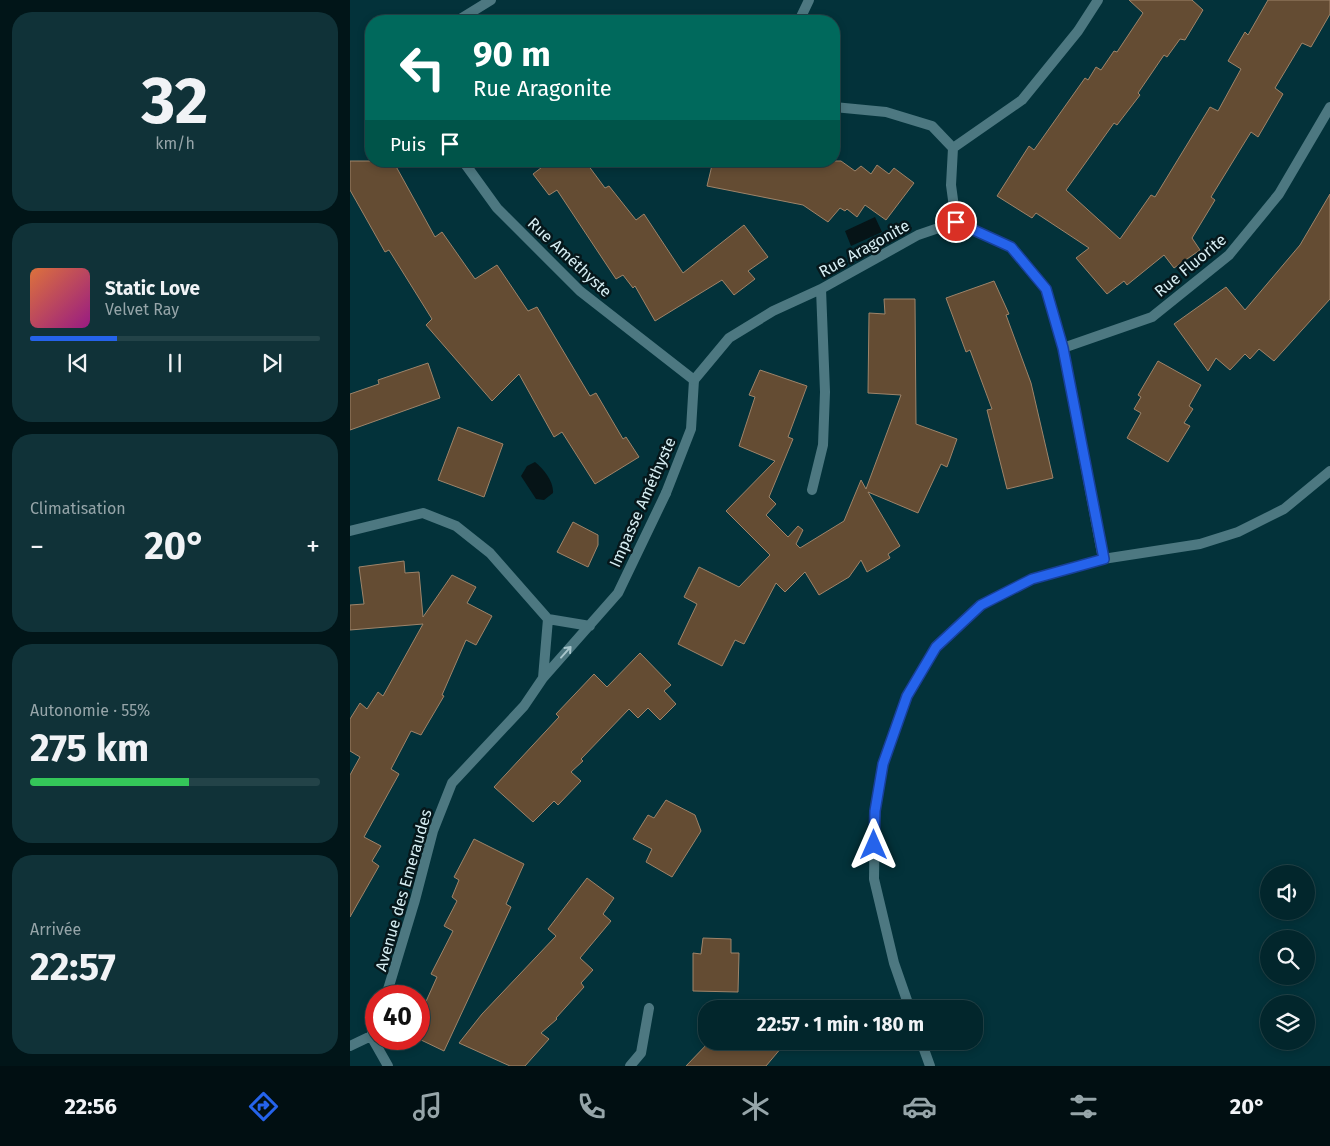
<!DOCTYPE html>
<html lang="fr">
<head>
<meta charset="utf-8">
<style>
  body { margin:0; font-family:"Fira Sans",sans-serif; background:#103238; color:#f1f3f6; height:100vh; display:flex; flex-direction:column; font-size:19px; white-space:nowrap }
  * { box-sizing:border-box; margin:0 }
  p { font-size:16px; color:#96a5a9 }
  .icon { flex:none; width:28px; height:28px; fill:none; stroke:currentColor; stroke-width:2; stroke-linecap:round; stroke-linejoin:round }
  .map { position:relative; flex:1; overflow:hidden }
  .drawer { display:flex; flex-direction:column; gap:12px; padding:12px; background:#011518; width:350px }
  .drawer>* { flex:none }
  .banner { position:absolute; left:15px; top:15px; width:475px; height:152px; border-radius:20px; box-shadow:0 2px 8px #0003,0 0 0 1px #234348; background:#00695c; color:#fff; overflow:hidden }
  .buttons { position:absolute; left:910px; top:865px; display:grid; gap:10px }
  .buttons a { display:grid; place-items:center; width:55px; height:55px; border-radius:50%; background:#02262c; box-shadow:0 2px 8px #0003,0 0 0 1px #234348; font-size:25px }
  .speed { position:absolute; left:15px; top:985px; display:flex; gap:10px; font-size:25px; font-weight:700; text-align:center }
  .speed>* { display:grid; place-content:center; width:65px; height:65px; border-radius:50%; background:#02262c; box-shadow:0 2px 8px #0003,0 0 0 1px #234348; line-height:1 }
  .speed .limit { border:8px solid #d22; background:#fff; color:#111 }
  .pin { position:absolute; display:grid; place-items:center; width:42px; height:42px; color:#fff; margin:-21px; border:2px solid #fff; border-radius:50%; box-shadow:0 1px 5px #0007 }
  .me { position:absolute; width:55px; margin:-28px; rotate:0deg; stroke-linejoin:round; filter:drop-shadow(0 0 4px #0008) }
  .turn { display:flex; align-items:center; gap:18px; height:105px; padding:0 25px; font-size:22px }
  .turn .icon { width:65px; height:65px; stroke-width:2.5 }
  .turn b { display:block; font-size:35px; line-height:42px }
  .then { display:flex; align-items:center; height:48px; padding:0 25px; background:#0003; gap:10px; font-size:19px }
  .big { font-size:38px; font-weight:700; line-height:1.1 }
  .drawer .widget { flex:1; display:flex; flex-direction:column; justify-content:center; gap:8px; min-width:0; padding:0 18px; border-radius:20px; background:#103238 }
  .drawer .dial { align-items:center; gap:0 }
  .dial b { font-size:65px; line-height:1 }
  .song { display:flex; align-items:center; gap:15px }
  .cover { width:60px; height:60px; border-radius:8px; background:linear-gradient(135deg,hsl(20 70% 55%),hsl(310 70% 35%)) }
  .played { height:5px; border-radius:2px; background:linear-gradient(90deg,#2563eb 30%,#234348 30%) }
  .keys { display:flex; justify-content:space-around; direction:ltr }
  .heat { display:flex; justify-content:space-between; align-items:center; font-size:28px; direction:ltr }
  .charge { height:8px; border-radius:4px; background:linear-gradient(90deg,#34c759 55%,#234348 0) }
  .trip { position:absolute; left:348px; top:1000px; width:285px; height:50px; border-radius:20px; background:#02262c; box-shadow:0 2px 8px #0003,0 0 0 1px #234348; font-weight:700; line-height:50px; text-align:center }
  .tab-bar { display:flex; height:80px; justify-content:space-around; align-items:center; background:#010f12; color:#96a5a9 }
  .tab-bar .icon { width:35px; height:35px }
  .tab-bar .on { color:#2563eb }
  .tab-bar b { font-size:22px; color:#f1f3f6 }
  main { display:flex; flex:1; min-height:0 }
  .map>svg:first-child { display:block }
  .water { fill:#061417 }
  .building { fill:#644c33; stroke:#9e846a }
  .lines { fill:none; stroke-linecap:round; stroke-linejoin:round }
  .pedestrian { stroke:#4d7881; stroke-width:10 }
  .minor { stroke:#4d7881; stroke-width:10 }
  .tertiary { stroke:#4d7881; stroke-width:10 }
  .oneway { stroke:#a7c5cb }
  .route-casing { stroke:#184099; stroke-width:12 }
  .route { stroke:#2563eb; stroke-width:9 }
  .labels { text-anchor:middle; stroke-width:5; stroke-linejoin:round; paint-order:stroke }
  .street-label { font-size:16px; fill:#d7eef3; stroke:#06171b }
</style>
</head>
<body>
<main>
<section class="drawer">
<div class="widget dial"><b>32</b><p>km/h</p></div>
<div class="widget">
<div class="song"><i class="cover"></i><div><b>Static Love</b><p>Velvet Ray</p></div></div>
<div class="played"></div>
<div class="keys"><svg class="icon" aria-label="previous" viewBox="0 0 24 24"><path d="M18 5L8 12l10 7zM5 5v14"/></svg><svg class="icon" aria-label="pause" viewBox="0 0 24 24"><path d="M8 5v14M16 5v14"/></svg><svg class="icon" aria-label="next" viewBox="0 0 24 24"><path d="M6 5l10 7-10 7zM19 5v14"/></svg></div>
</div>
<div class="widget"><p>Climatisation</p>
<div class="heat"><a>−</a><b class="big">20°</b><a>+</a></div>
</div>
<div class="widget"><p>Autonomie · 55%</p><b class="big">275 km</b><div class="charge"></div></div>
<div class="widget"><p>Arrivée</p><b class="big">22:57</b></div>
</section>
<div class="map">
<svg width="980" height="1066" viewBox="0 0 980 1066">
  <rect width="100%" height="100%" fill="#03323a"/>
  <!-- water -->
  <path class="water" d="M525,217L532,232L501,246L495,231Z
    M185,462C194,469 204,482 203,493L194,500L186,499L171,476L177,466Z"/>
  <!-- building -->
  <path class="building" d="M779,0H842L853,10L835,40L830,39L817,57L814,55L788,93L790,95L767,125L764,123L716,190L770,239L801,195L805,197L860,107L868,111L891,69L878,61L895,32L898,35L918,0H980V14L961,47L952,43L925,88L933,94L908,137L901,132L861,197L865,200L842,238L850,250L824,268L814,255L777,285L774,281L757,294L726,258L739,248L686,213L682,218L647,196L679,146L684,150L735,78L738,80L746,67L751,70L764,51L767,52L793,13Z
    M0,161H43L85,237L92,232L125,279L147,265L178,311L187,307L240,396L246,393L273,439L276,437L289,457L245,484L212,432L204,437L169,374L142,401L76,325L82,319L39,250L35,252L0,190Z
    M200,161H235L255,188L259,186L286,220L294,214L333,273L394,225L418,257L398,271L405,279L384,295L372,280L305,321L285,286L283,288L273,275L266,279L207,190L199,195L183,174Z
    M363,161H491L505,171L511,166L521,174L527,165L539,174L544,168L564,183L536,220L515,205L507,217L497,209L495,211L490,208L478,222L453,205L357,186Z
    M980,194V299L924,361L909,349L900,359L895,354L880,370L866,358L858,371L824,324L876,287L895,310L950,245Z
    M644,281L659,314L656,315L681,383L703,478L657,489L637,410L642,409L620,350L616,352L596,298Z
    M534,299H565L566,424L607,439L597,467L591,464L568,513L518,492L550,546L538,554L540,558L517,572L511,560L499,577L469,595L455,572L435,592L426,583L394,644L385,640L372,666L328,644L347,604L334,597L349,567L389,587L420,555L376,511L425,461L389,446L405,397L399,395L410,370L457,386L438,437L443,439L419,497L426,504L416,515L438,537L448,526L453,530L446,544L450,548L494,521L511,480L516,489L551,395L518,393L519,313L535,314Z
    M808,361L851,385L839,406L843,409L834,423L840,426L818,462L777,438L791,413L784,409L791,397L788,395Z
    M78,363L90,398L0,430V394L29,384L28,380Z
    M108,427L153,444L134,497L88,480Z
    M223,522L248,535V545L238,567L207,552Z
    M54,561L55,573L69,572L73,617L102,575L126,587L117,603L142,616L126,645L116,640L92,695L94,696L71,735L61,731L41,769L49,774L14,837L31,846L22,861L29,866L0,917V775L10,757L0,751V719L10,703L17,709L28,692L33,696L73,624L0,630V605L14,604L9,567Z
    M290,653L321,685L314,691L326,704L310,720L298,708L288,718L279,709L231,759L233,761L221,772L231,781L208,805L204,801L183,822L144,787L209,717L206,714L244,674L257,687Z
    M316,800L345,815L351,831L322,877L296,862L302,849L283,839L298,815L304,818Z
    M124,839L174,864L156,904L161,907L94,1051L69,1039V1017L87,977L81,974L103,931L94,926L107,901L102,897L109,880L104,877Z
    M237,878L264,898L253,914L261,921L230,958L243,970L231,983L234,987L206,1018L207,1019L191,1033L199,1039L175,1066H160L109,1043L132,1014L206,936L198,929Z
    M353,938L381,939V953H389L388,992L343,991V953L351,954Z
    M360,1041H437L416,1066H336Z"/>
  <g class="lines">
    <!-- pedestrian -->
    <path class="pedestrian" d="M316,493L341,429L344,380"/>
    <!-- minor -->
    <path class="minor" d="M107,21L141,0
      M449,21L459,0
      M484,107L536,112L582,126L603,148L672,100L728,31L748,0
      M603,148L601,185L606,222
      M113,161L147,208L230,291L344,380L379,338L423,311L471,289L568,235L606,222L661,247L696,289L713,348L753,559
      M713,348L802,317L879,255L929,194L980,107
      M462,490L473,445L475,392L471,289
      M0,531L73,513L106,526L140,553L198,619L193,678L174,706L102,783L83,831L65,900L36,996
      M198,619L240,626
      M193,678L268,593L316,493
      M21,1036L38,1066
      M0,1046L21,1036L26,1022
      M280,1066L291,1053L299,1008"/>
    <!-- tertiary -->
    <path class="tertiary" d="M560,1009L544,963L524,879L525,811L533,764L557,696L586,647L631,605L682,579L753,559L850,544L888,532L934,509L980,471
      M571,1041L580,1066"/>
  </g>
  <!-- one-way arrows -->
  <defs><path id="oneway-shaft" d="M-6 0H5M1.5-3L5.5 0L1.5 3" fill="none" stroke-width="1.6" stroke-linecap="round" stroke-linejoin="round" transform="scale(1.25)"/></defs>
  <use class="oneway" href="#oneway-shaft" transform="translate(216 652) rotate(-48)"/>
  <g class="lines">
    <defs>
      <path id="route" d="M524,845L525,811L533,764L557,696L586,647L631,605L682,579L754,559L713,348L696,289L661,247L606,222"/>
    </defs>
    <!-- route casing -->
    <use href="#route" class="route-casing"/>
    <!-- route -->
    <use href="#route" class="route"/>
  </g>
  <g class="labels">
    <!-- street labels -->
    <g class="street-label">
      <text transform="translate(514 248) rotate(-29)" y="6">Rue Aragonite</text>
      <text transform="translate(220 257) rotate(43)" y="6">Rue Améthyste</text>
      <text transform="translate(840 265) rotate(-40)" y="6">Rue Fluorite</text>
      <text transform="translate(292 502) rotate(-66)" y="6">Impasse Améthyste</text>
      <text transform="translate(53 890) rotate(-74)" y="6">Avenue des Emeraudes</text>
    </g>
  </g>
</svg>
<div class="buttons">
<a><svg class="icon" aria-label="sound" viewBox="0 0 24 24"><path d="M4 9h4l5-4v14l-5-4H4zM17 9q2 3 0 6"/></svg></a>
<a><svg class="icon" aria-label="search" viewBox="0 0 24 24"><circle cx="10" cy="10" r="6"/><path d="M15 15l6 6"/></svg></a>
<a><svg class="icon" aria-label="layers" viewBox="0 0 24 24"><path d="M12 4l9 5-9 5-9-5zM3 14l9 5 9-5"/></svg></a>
</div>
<div class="speed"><div class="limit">40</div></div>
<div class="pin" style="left:606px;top:222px;background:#d93025"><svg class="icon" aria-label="arrive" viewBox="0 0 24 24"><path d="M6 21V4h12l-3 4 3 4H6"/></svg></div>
<svg class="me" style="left:524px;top:845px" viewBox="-20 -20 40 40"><path d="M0-17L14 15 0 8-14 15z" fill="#2563eb" stroke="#fff" stroke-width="4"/></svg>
<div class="trip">22:57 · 1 min · 180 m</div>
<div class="banner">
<div class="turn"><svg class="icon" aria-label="left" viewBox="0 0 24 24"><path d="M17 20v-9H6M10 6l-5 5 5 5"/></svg><div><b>90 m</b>Rue Aragonite</div></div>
<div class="then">Puis<svg class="icon" aria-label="arrive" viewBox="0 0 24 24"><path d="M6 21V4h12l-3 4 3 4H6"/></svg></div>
</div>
</div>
</main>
<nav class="tab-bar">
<b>22:56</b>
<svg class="icon on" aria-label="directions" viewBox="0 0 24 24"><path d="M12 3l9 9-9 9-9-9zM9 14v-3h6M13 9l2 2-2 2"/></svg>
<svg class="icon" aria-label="music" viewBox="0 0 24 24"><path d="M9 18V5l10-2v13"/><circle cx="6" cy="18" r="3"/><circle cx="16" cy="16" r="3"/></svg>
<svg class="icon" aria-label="phone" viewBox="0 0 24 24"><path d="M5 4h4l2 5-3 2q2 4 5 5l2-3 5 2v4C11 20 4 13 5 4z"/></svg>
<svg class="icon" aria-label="climate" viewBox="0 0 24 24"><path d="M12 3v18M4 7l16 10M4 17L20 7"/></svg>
<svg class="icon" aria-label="car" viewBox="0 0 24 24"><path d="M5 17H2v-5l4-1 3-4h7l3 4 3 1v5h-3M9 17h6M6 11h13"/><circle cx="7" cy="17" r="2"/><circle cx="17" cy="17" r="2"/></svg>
<svg class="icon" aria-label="filters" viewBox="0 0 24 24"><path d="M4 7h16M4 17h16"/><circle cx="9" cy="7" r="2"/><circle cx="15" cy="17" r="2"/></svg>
<b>20°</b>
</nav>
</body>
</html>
